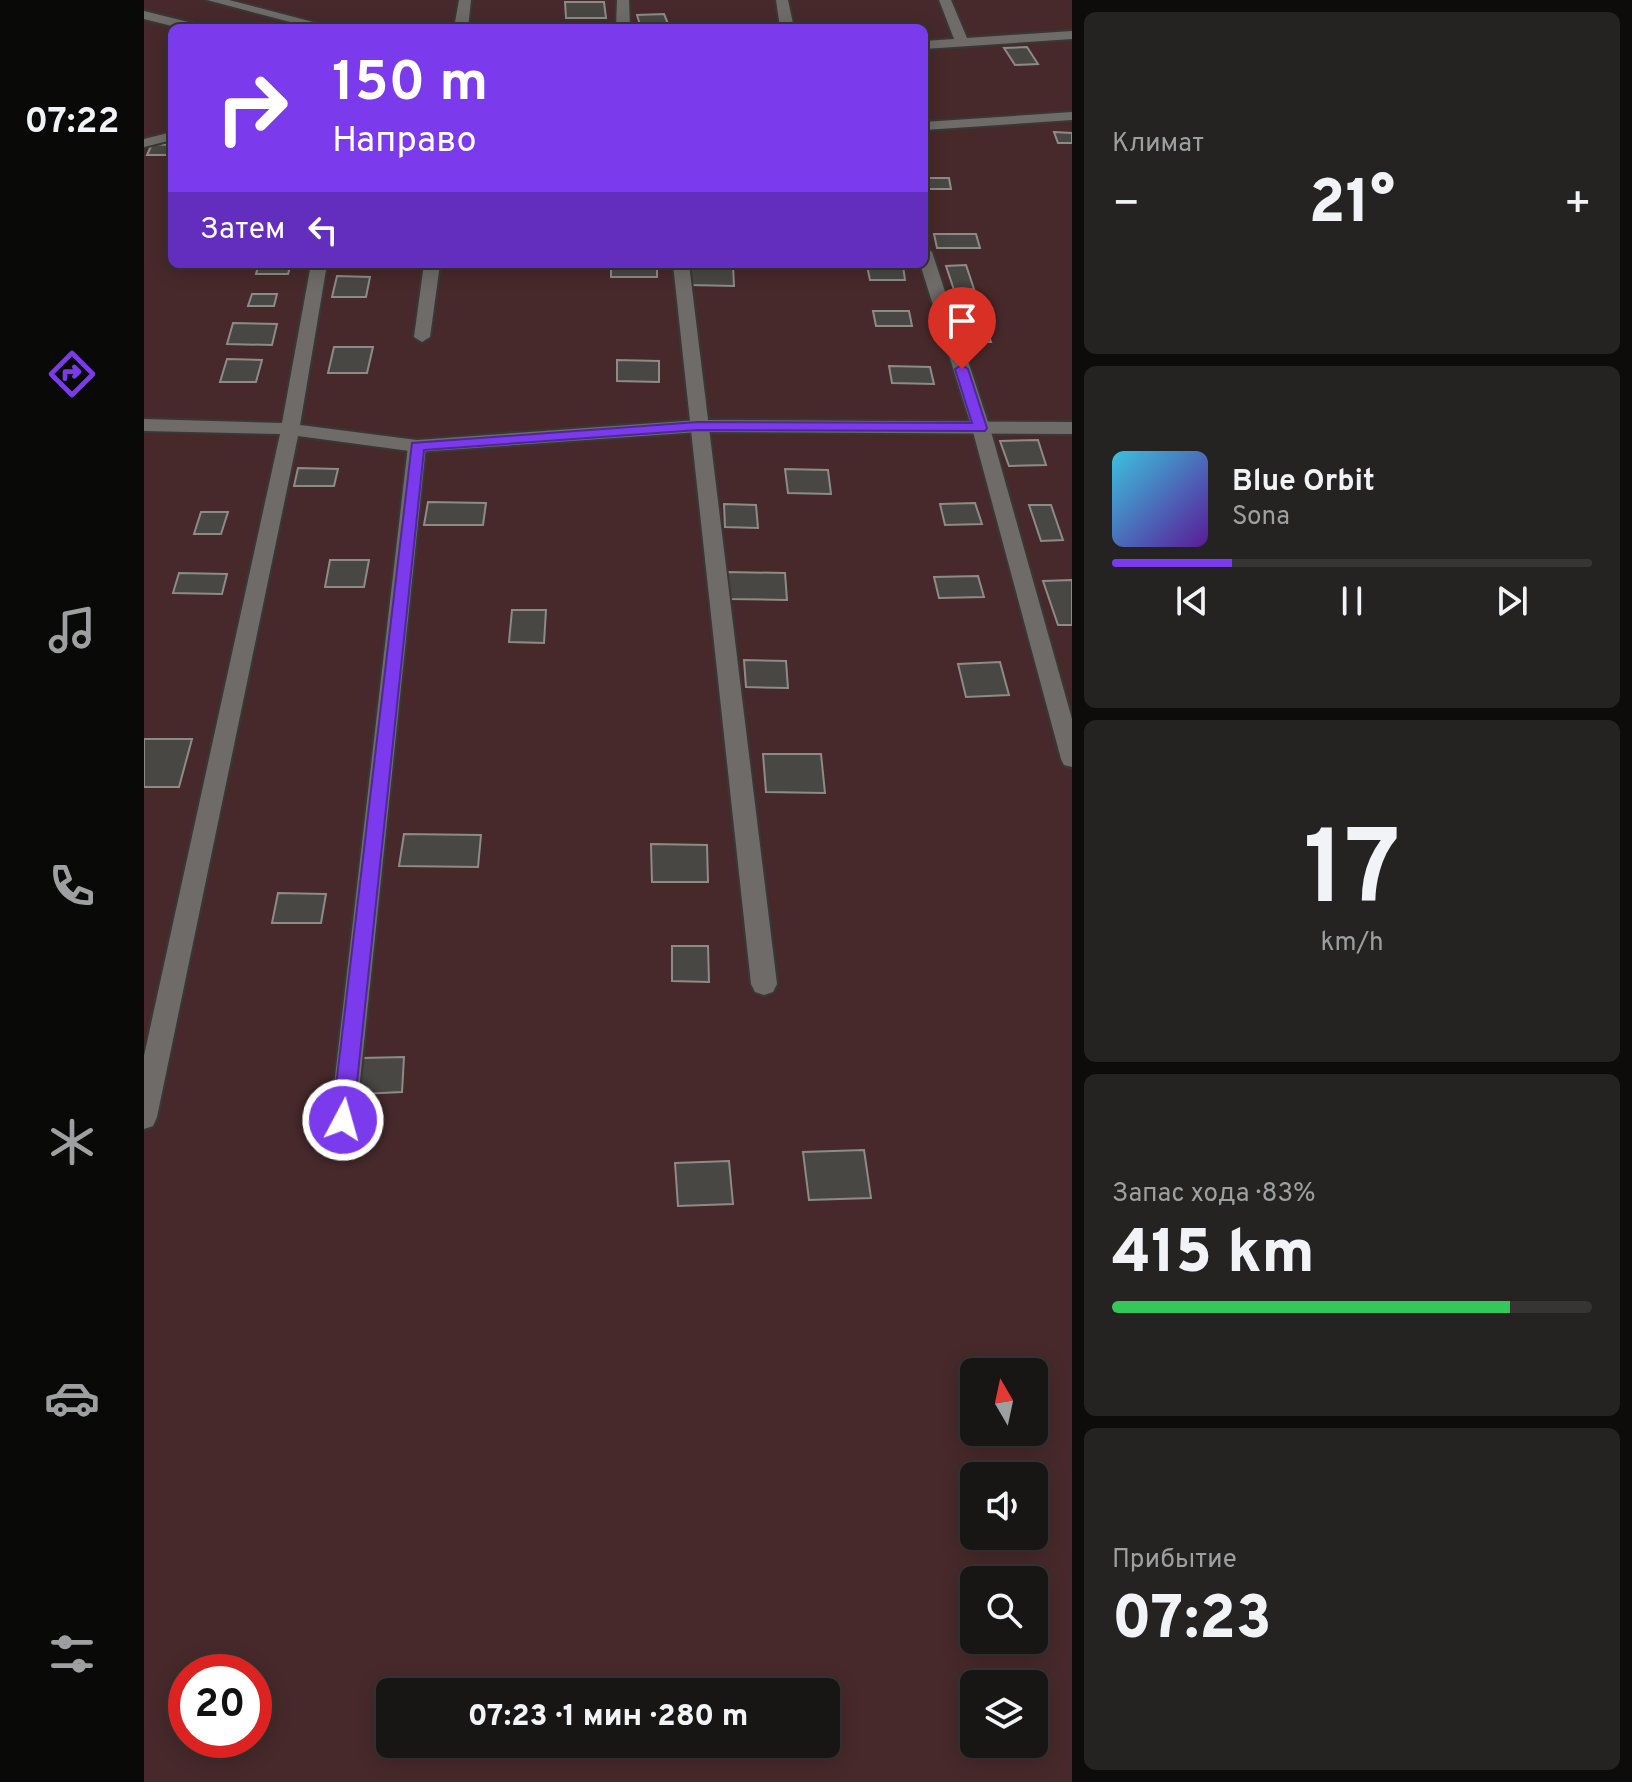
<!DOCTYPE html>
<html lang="ru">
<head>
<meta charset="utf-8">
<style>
  body { margin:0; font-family:Overpass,sans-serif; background:#242322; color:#f1f3f6; height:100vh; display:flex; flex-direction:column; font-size:30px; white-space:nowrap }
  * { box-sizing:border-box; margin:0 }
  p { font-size:26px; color:#9e9fa0 }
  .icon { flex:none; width:44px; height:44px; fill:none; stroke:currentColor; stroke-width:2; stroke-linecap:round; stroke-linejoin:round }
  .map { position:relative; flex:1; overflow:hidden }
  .drawer { display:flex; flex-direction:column; gap:12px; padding:12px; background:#0d0c0b; width:560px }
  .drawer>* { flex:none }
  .banner { position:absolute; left:24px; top:24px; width:760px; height:244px; border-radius:12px; box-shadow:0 4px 20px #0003,0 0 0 2px #363534; background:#7c3aed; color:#fff; overflow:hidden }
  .needle { width:52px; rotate:351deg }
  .tools { position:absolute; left:816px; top:1358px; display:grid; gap:16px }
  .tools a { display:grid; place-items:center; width:88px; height:88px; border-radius:12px; background:#171614; box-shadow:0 4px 20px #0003,0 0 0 2px #363534; font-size:40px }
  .speed { position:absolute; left:24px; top:1654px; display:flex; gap:16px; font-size:40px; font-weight:700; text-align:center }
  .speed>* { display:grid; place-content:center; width:104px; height:104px; border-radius:50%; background:#171614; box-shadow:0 4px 20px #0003,0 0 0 2px #363534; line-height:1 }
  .speed .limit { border:12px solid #d22; background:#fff; color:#111 }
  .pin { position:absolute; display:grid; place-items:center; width:68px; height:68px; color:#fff; margin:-82px -34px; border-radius:50% 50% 50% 0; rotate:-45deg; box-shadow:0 0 8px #0007 }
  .pin .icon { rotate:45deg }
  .me { position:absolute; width:88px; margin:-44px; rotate:6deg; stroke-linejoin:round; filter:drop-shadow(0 0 6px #0008) }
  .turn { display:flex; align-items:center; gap:28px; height:168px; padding:0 32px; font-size:36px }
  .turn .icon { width:104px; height:104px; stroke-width:2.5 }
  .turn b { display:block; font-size:56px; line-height:68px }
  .then { display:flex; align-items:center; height:76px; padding:0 32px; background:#0003; gap:16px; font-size:30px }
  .big { font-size:60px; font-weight:800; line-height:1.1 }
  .drawer .widget { flex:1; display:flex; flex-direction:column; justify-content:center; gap:12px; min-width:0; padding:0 28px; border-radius:12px; background:#242322 }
  .drawer .dial { align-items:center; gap:0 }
  .dial b { font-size:104px; line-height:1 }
  .song { display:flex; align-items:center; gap:24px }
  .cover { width:96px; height:96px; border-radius:12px; background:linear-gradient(135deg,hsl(190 70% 55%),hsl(270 70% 35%)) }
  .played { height:8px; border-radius:4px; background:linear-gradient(90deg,#7c3aed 25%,#363534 25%) }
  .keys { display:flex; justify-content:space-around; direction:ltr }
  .heat { display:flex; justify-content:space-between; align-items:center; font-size:44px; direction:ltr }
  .charge { height:12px; border-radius:6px; background:linear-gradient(90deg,#34c759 83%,#363534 0) }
  .trip { position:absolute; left:232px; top:1678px; width:464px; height:80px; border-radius:12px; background:#171614; box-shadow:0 4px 20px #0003,0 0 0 2px #363534; font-weight:800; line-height:80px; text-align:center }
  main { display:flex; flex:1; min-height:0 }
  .tab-bar { display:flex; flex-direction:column; width:144px; justify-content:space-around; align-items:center; background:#090908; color:#9e9fa0 }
  .tab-bar .icon { width:56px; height:56px }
  .tab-bar .selected { color:#7c3aed }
  .tab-bar b { font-size:36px; color:#f1f3f6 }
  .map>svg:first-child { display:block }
  .green { fill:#47292b; fill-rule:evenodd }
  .building { fill:#494744; stroke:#8d8b87; stroke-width:2 }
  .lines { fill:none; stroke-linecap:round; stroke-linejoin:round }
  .lane-casing { stroke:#3a3837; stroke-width:4 }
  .street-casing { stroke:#3a3837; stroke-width:4 }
  .lane { fill:#6e6b68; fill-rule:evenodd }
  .street { fill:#6e6b68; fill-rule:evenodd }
  .route { fill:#7c3aed; stroke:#51269a; stroke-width:2 }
</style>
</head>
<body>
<main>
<nav class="tab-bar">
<b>07:22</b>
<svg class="icon selected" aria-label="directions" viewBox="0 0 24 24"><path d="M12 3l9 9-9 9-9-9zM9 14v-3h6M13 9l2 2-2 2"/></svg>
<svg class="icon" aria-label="music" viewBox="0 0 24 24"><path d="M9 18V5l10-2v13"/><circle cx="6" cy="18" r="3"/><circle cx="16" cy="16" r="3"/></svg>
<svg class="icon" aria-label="phone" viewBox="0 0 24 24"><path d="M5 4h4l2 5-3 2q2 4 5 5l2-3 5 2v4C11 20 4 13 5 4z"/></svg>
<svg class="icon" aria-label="climate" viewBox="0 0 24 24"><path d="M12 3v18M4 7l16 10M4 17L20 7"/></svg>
<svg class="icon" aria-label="car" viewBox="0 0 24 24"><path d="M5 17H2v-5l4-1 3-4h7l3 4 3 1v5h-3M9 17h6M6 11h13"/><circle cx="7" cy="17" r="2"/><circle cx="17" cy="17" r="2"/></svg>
<svg class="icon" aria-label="filters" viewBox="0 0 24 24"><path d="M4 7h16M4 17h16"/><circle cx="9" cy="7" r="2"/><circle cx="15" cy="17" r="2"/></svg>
</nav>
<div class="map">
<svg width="928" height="1782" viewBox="0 0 928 1782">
  <rect width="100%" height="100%" fill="#1f1d1b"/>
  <!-- green -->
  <path class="green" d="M0,0H928V1782H0ZM28,28H780V264H28ZM830,1372H890V1432H830ZM830,1476H890V1536H830ZM830,1580H890V1640H830ZM42,1672H110V1740H42ZM830,1684H890V1744H830ZM246,1692H682V1744H246Z"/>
  <!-- building -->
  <path class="building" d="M421,2H460L462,18H422Z
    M520,14L525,26L497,28L493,15Z
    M883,47L894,64L871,65L860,48Z
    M910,132L928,133V143H914Z
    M8,144L27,145L23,155H3Z
    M780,178H805L807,189H780Z
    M790,234H832L836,248H793Z
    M115,264H147L144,274H112Z
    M297,264H343V269H296Z
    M467,264H513V277H467Z
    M546,265H589L590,286L546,285Z
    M822,265L830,289L810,290L802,266Z
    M723,266H759L761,280H726Z
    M193,276L226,277L222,297H188Z
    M108,294H133L130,306H104Z
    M729,311H765L768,326H732Z
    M89,323L133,324L128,345L83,344Z
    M816,326H841L847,342H821Z
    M190,347H229L223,373H184Z
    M83,359L118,360L112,382H76Z
    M473,360L515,361V382L473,381Z
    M745,366L786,367L790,384L748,383Z
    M894,440L902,465L865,466L856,441Z
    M154,468L194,469L190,486H150Z
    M641,469L684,470L687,494L644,493Z
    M284,502L342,503L339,525H280Z
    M831,503L838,524L801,525L796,504Z
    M580,504L612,505L614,528L581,527Z
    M885,505H907L919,540L897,541Z
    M57,512H84L77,534H50Z
    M186,560H225L220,587H181Z
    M583,572L641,573L643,600L584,599Z
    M35,573L83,574L78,594L29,593Z
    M834,576L840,597L795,598L790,577Z
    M928,580V625H914L899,581Z
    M368,610H402L400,643L365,642Z
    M600,660L642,661L644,688L602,687Z
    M856,662L865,695L822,697L814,664Z
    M0,739H48L35,787H0Z
    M619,754H677L681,793L622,792Z
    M260,834L337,835L334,867L255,866Z
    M507,844L563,845L564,882H508Z
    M134,893L182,894L177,923H128Z
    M528,946H564L565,982L528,981Z
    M260,1057L258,1092L216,1094L218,1058Z
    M720,1150L727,1198L665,1200L659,1152Z
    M585,1161L589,1204L534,1206L531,1163Z"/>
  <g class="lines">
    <defs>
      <path id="lane" d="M63,0H85L192,28H169Z
        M315,0H327L324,28H310Z
        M473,0H485L486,28H472Z
        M632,0H644L650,28H636Z
        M795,0H807L823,38L928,31V39L780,49V41L810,39Z
        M28,132V140L0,147V139Z
        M780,247L788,252L846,428L928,719V767L920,765L917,759L828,428L776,264H780Z
        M280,264H296L286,337L278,342L270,337Z
        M529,264H545L633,984L629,992L620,995L611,992L607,984Z
        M273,440L282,446L212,1120L209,1129L199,1132L189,1129L186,1120L264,446Z"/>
      <path id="street" d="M0,11L56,25L58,28H36L0,19Z
        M928,112V120L780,130V122Z
        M167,264H183L156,425L273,440L554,420L928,422V434L554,432L273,452L154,436L13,1117L9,1126L0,1129V1056L136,434L0,431V419L138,423Z"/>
    </defs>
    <!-- lane casing -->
    <use href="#lane" class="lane-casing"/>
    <!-- street casing -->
    <use href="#street" class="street-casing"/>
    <!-- lane -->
    <use href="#lane" class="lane"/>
    <!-- street -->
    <use href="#street" class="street"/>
  </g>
  <!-- route -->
  <path class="route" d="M818,365L824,369L843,428L841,431L554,430L280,450L209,1120L206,1126L199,1129L191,1126L188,1120L268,443L554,422L828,423L811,369Z"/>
</svg>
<div class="tools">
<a><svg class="needle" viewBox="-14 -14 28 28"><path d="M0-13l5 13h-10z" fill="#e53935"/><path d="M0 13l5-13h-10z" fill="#9e9fa0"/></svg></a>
<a><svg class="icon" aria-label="sound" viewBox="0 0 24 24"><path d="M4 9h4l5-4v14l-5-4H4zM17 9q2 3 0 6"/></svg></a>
<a><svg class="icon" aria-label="search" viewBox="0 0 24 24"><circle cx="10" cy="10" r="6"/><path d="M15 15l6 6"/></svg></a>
<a><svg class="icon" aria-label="layers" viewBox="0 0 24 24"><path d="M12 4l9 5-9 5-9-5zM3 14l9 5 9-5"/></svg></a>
</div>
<div class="speed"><div class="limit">20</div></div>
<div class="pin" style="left:818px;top:369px;background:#d93025"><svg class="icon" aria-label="arrive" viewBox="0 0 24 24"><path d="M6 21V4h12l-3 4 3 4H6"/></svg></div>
<svg class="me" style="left:199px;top:1120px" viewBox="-20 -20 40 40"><circle r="17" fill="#7c3aed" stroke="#fff" stroke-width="3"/><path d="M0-11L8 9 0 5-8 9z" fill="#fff"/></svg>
<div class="trip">07:23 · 1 мин · 280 m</div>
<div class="banner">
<div class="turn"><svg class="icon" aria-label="right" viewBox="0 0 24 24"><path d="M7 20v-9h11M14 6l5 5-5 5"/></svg><div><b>150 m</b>Направо</div></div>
<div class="then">Затем<svg class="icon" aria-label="left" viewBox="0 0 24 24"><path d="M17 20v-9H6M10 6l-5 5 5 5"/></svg></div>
</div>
</div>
<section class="drawer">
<div class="widget"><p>Климат</p>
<div class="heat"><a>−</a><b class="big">21°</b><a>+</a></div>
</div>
<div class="widget">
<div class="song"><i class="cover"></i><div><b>Blue Orbit</b><p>Sona</p></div></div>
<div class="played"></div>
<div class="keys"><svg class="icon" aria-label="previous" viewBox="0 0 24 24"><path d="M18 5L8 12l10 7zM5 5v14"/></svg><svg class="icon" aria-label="pause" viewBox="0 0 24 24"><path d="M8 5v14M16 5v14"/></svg><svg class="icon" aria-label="next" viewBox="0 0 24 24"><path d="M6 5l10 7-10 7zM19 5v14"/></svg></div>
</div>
<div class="widget dial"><b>17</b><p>km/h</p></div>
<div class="widget"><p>Запас хода · 83%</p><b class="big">415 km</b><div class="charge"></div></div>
<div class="widget"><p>Прибытие</p><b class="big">07:23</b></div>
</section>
</main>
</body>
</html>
